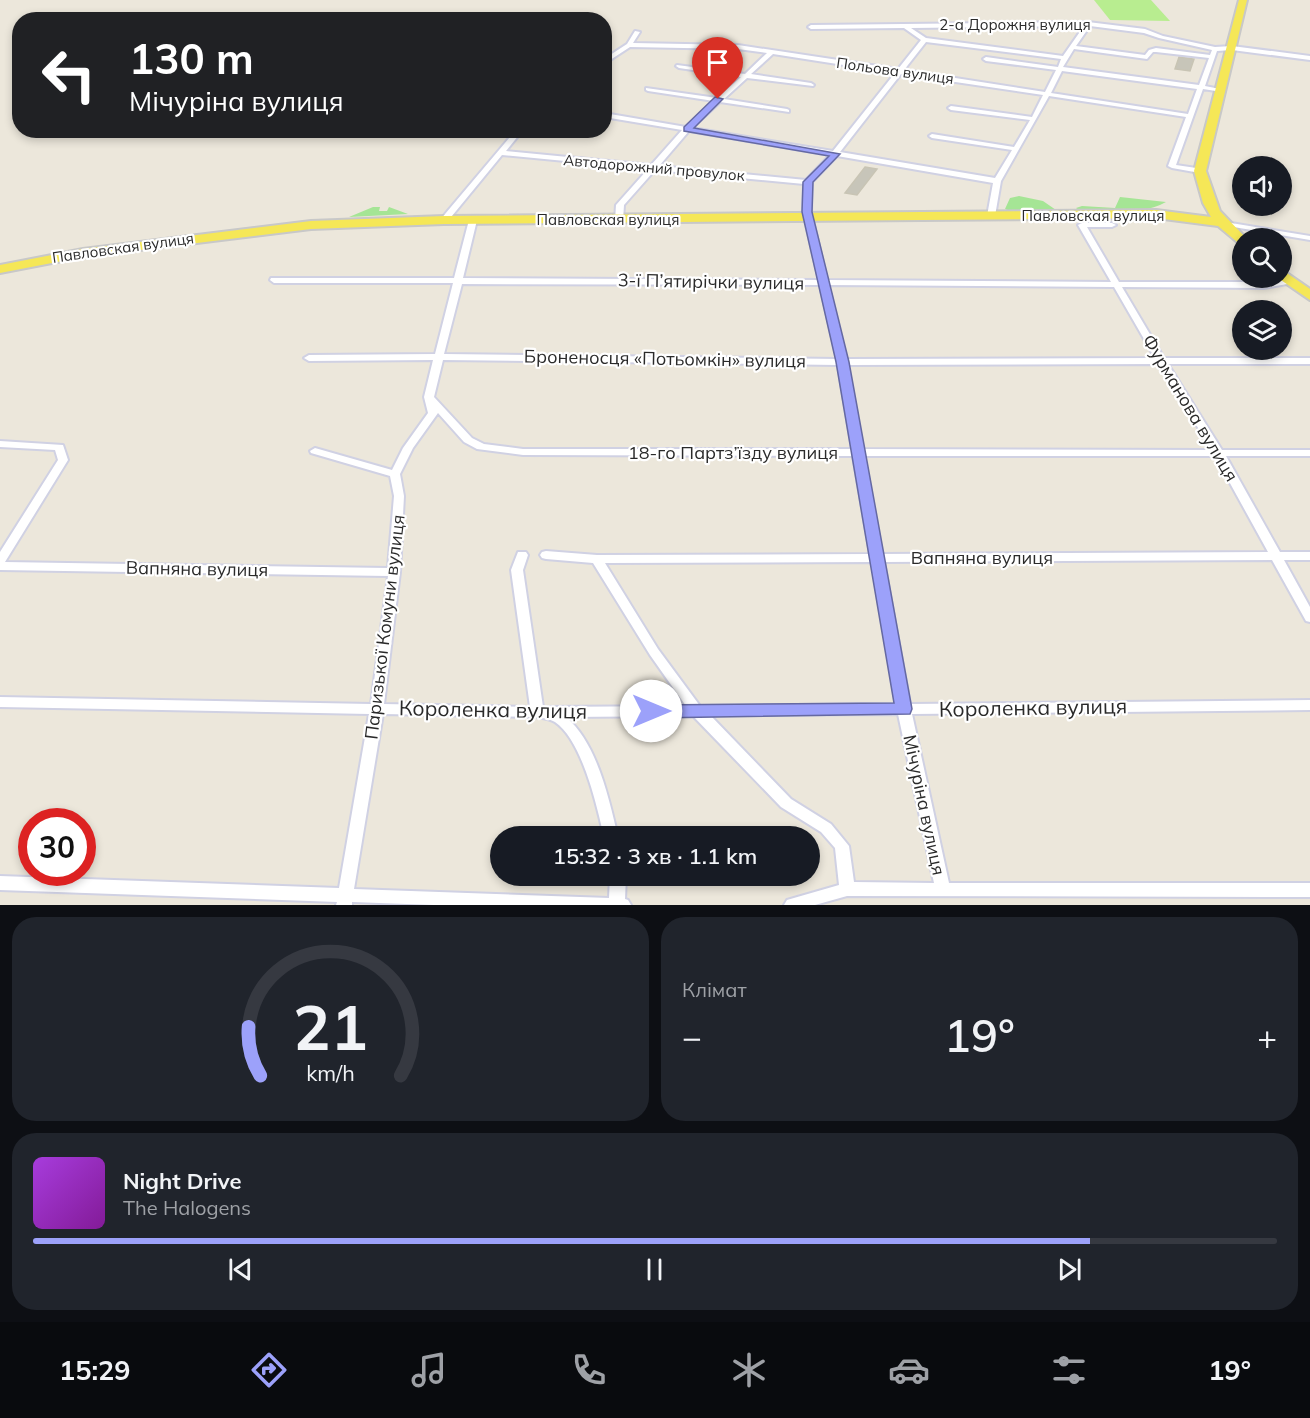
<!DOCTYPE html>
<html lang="uk">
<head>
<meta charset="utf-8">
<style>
  body { margin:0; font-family:Mulish,sans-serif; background:#20242c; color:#f1f3f6; height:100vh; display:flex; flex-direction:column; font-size:22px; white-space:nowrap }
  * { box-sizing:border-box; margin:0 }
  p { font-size:20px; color:#9ea1a6 }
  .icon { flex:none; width:33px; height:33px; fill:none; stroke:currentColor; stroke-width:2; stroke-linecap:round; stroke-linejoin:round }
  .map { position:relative; height:905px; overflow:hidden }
  .panel { display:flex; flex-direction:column; gap:12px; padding:12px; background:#0d0f14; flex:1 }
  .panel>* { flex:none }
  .hud { position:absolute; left:12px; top:12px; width:600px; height:126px; border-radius:24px; box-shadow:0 3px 9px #0003; background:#202124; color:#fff; overflow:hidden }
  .fabs { position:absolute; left:1232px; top:156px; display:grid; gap:12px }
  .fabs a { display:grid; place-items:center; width:60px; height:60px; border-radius:50%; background:#171b24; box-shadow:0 3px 9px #0003; font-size:30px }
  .speed { position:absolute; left:18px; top:808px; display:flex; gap:12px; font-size:30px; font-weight:700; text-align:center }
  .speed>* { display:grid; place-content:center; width:78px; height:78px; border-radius:50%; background:#171b24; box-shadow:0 3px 9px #0003; line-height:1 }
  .speed .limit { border:9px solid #d22; background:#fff; color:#111 }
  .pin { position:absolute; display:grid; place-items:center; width:51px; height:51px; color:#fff; margin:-62px -26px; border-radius:50% 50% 50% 0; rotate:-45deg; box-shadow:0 0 6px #0007 }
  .pin .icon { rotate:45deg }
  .me { position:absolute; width:66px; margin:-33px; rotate:90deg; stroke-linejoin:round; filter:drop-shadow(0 0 4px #0008) }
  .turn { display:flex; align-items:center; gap:21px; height:126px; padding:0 18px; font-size:27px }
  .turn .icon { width:78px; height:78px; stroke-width:2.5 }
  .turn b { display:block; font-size:42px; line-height:51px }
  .big { font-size:45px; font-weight:600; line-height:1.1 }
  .panel .tile { flex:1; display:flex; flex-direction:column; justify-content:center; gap:9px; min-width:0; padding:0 21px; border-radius:24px; background:#20242c }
  .panel .dial { align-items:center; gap:0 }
  .dial svg { height:156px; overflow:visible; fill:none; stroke:#363941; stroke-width:7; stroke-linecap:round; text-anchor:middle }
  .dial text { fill:#f1f3f6; stroke:none }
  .song { display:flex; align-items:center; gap:18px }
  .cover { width:72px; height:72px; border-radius:9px; background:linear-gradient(135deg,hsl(280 70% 55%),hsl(290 70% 35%)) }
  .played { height:6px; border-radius:3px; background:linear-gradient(90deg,#9ca1fa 85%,#363941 85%) }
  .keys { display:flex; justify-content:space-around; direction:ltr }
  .heat { display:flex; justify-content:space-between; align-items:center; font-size:33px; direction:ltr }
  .panel .tiles { flex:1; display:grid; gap:12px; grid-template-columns:1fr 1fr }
  .tile:last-child { grid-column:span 2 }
  .trip { position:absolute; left:490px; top:826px; width:330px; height:60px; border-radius:30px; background:#171b24; box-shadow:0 3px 9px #0003; font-weight:600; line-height:60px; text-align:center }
  .tab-bar { display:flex; height:96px; justify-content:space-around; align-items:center; background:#090b0e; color:#9ea1a6 }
  .tab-bar .icon { width:42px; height:42px }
  .tab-bar .selected { color:#9ca1fa }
  .tab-bar b { font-size:27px; color:#f1f3f6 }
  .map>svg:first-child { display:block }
  .green { fill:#a5e595 }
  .pitch { fill:#b8ed90 }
  .building { fill:#c7c5b9; stroke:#c8c4b4; stroke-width:1.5 }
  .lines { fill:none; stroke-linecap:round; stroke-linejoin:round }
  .street-casing { stroke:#d0d1e3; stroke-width:4 }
  .primary-casing { stroke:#c8c8c8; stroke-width:4 }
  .street { fill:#fff; fill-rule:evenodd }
  .primary { fill:#f5e757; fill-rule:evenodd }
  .route { fill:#9ca1fa; stroke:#6569a2; stroke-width:1.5 }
  .labels { text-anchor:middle; stroke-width:4.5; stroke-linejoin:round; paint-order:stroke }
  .far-street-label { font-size:15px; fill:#2a2a2a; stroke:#fff }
  .street-label { font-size:18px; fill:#2a2a2a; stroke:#fff }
  .near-street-label { font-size:21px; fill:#2a2a2a; stroke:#fff }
</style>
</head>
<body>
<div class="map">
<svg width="1310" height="905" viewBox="0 0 1310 905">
  <rect width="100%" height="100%" fill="#ece7db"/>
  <!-- green -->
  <path class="green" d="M1019,196L1043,201L1056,210L1013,212L1005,209L1010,198Z
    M1120,197L1166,202C1141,216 1109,211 1081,212L1076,208L1082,206L1115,208Z
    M373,207H380L379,211H387L389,207L408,214L349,217Z"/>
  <!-- pitch -->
  <path class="pitch" d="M1094,0H1151L1170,21L1110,20Z"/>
  <!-- building -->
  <path class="building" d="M1179,57L1194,59L1190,71L1175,69Z
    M865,167L877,169L857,195L845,193Z"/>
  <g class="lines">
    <defs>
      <path id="street" d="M1088,22L1145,29L1163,36L1215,47L1232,46L1310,56V60L1232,50L1217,51L1205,86L1225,90L1222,92L1203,89L1176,165L1203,169L1204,171L1200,173L1172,168L1168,166L1186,117L1049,96L1001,181L995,216L991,218L987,216L993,183L837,156L812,182L811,212L827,280L1111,282L1078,225L1082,223H1112L1116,225L1112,227H1087L1119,282H1264L1293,279V283L1264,288L1122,287L1164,358H1310V364H1168L1222,450H1310V456H1226L1280,552H1310V560H1284L1310,607V622L1306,621L1272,560L884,562L910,704L1310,700V710L912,714L949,883H1310V897L847,896L815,905H784L787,900L839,885L835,848L821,832L781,807L693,716L566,717C597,743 609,799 618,837H604C597,806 582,740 555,722C550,719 543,718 537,717L383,714L354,889L609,898L610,876H626L625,899L628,900L631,905H434L352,902V905H336L337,902L0,890V876L339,888L369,714L0,707V697L371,704L388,576L0,570V552L58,460L55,450L0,447V441L63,445L68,460L5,562L388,568L394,496L390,476L311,453L310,451L315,448L392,470L403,448L428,413L424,397L433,360L309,361L304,358L309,355L435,354L453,283H274L270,280L271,278H454L469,220L473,218L477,220L463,278L819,280L803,212L804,184L655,170L624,205L623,220L619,222L615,220L616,205L648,169L502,155L447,222H444L440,220L516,130H523L506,151L651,165L682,130L604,117V113L686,127L714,101L648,91L646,90V88L717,98L741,77L679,68L676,66L677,65L745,74L767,53L738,49L630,47L604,64V59L627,44L635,31L640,32L633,43L738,45L898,69L921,40L904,28L811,29L808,27L811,25ZM1084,26L1063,56L926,38L911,28ZM1090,26L1144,33L1159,38L1212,50L1210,55L1156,48L1149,50L1145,55L1076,46ZM926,42L1061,59L1058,67L986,57L983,59L986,61L1056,70L1045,92L904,70ZM1074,49L1147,59L1153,52H1156L1209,58L1199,85L1063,67ZM773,54L895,73L833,151L692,128L720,102L789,112V110L787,109L724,99L747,78L813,86L814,85L811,83L751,74ZM1062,71L1197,89L1188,114L1051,93ZM901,74L1043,95L1032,117L951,106L948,108L951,110L1030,120L1014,147L932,134L929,136L932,138L1012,150L995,178L840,152ZM689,131L830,155L806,180L659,166ZM462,284L820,285L837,359L444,354ZM828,285L1114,287L1155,358L846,359ZM443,360L838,365L852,449H523L484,444L472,438L434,397ZM1158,364L1212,450L863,449L847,365ZM438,413L464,442L477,449L523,455L853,456L870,554L597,555L546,551L542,552L540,555L542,558L546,559L593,563L650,655L686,706L543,707L523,570L528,555L526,552H518L511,570L530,707L384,704L400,572L404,496L400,474L413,448ZM864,456H1215L1268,552L882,554ZM872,562L896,704L700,706L658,649L605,563ZM898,714L934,883L854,882L849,846L831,824L791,799L710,715Z
        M1219,221L1310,236V240L1222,225H1219Z"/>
      <path id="primary" d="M1239,0H1247L1206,171L1220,211L1246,238H1242V246L1218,226L1156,218L444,224L311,229L83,257L0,273V265L83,249L311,221L444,216L1156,210L1211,217L1203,203L1194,171Z
        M1281,269L1310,289V300L1278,278H1281Z"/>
    </defs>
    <!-- street casing -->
    <use href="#street" class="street-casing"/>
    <!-- primary casing -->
    <use href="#primary" class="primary-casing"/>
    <!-- street -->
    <use href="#street" class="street"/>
    <!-- primary -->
    <use href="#primary" class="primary"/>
  </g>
  <!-- route -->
  <path class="route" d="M715,97L723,99L694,128L840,154L813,182L812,212L849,362L912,709L910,714L651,718L645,716L643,711L645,707L651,705L894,703L836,362L802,212L803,182L829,156L684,131V127Z"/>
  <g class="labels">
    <!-- far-street labels -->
    <g class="far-street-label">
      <text x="1015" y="30">2-а Дорожня вулиця</text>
      <text transform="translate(895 71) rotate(8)" y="5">Польова вулиця</text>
      <text transform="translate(654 168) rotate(5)" y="5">Автодорожний провулок</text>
      <text x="1093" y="221">Павловская вулиця</text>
      <text x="608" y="225">Павловская вулиця</text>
      <text transform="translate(123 248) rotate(-8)" y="5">Павловская вулиця</text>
    </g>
    <!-- street labels -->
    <g class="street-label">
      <text transform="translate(711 282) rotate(1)" y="6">3-ї П’ятирічки вулиця</text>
      <text transform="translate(665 359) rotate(1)" y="6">Броненосця «Потьомкін» вулиця</text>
      <text transform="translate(1190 408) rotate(59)" y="6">Фурманова вулиця</text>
      <text x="733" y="459">18-го Партз’їзду вулиця</text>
      <text x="982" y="564">Вапняна вулиця</text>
      <text transform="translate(197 569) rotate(1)" y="6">Вапняна вулиця</text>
      <text transform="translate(385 627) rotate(-83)" y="6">Паризької Комуни вулиця</text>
      <text transform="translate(924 805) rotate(78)" y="6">Мічуріна вулиця</text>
    </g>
    <!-- near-street labels -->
    <g class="near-street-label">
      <text transform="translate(1033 708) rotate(-1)" y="7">Короленка вулиця</text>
      <text transform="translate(493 710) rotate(1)" y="7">Короленка вулиця</text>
    </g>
  </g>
</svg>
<div class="fabs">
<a><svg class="icon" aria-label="sound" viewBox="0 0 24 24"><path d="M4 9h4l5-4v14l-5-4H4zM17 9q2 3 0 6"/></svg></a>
<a><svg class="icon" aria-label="search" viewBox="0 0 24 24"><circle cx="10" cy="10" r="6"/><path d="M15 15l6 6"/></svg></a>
<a><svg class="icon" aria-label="layers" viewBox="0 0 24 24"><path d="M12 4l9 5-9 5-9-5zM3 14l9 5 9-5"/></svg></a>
</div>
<div class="speed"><div class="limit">30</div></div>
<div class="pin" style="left:718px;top:99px;background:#d93025"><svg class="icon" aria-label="arrive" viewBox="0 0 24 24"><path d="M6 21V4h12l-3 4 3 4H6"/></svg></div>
<svg class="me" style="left:651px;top:711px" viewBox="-20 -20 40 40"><circle r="19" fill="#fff"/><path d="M0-13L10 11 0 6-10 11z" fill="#9ca1fa"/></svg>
<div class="trip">15:32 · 3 хв · 1.1 km</div>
<div class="hud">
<div class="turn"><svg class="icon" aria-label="left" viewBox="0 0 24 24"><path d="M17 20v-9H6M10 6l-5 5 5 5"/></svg><div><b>130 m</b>Мічуріна вулиця</div></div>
</div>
</div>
<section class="panel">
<div class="tiles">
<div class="tile dial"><svg viewBox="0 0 100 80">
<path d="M14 69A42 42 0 1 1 86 69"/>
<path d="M14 69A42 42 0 0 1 8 44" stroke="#9ca1fa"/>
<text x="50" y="56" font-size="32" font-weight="700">21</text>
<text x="50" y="72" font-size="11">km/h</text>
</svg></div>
<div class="tile"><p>Клімат</p>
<div class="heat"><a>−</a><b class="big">19°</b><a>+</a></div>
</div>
<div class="tile">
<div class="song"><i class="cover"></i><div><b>Night Drive</b><p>The Halogens</p></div></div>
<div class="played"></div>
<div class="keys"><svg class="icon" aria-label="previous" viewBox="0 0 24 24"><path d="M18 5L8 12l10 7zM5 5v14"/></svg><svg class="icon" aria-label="pause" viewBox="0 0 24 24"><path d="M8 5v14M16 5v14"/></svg><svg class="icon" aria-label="next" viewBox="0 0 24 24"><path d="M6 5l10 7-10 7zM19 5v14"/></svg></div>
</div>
</div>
</section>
<nav class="tab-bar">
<b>15:29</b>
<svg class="icon selected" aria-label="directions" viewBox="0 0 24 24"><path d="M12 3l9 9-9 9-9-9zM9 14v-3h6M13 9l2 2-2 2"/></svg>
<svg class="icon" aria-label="music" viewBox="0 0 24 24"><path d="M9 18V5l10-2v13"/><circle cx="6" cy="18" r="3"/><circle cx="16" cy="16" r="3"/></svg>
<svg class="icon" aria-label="phone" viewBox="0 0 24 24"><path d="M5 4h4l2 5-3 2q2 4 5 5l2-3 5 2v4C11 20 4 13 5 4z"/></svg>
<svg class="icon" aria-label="climate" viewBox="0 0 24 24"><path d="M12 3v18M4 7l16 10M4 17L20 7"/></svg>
<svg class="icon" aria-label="car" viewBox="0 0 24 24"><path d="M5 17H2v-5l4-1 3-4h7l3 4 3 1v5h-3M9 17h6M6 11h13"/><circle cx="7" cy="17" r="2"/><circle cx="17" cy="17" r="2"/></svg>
<svg class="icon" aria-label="filters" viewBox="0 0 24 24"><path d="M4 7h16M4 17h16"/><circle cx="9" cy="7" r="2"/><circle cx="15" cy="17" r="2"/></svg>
<b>19°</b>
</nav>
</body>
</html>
